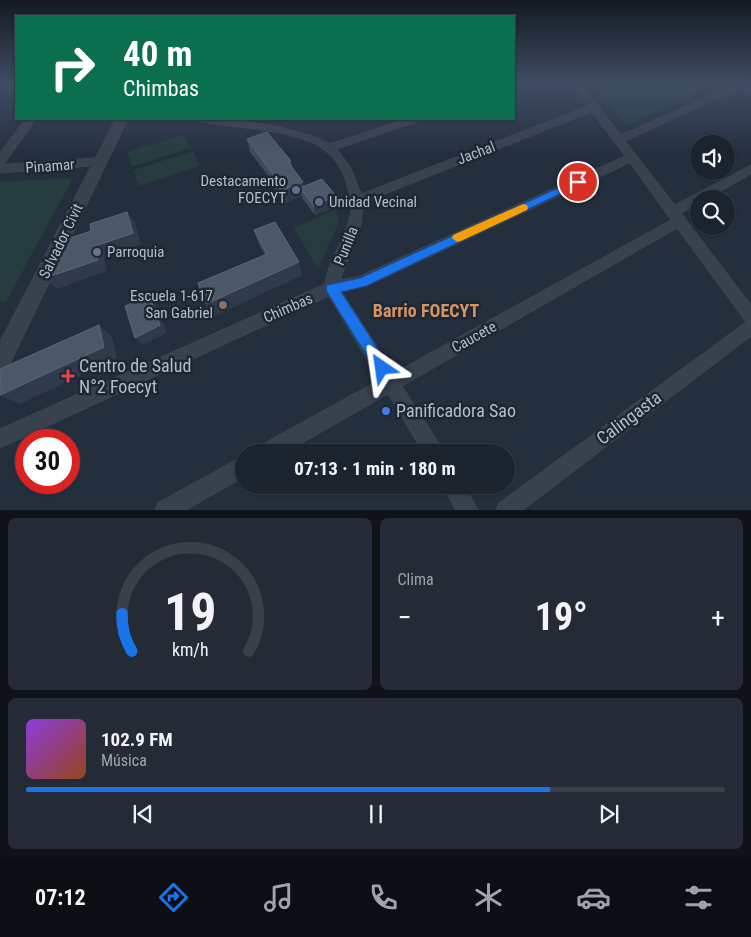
<!DOCTYPE html>
<html lang="es">
<head>
<meta charset="utf-8">
<style>
  body { margin:0; font-family:"Roboto Condensed",sans-serif; background:#242b36; color:#f1f3f6; height:100vh; display:flex; flex-direction:column; font-size:19px; white-space:nowrap }
  * { box-sizing:border-box; margin:0 }
  p { font-size:16px; color:#a0a4aa }
  .icon { flex:none; width:28px; height:28px; fill:none; stroke:currentColor; stroke-width:2; stroke-linecap:round; stroke-linejoin:round }
  .map { position:relative; height:510px; overflow:hidden }
  .drawer { display:flex; flex-direction:column; gap:8px; padding:8px; background:#0f1319; flex:1 }
  .drawer>* { flex:none }
  .hud { position:absolute; left:15px; top:15px; width:500px; height:105px; border-radius:0px; box-shadow:0 1px 4px #0004,0 0 0 1px #39404a; background:#0b6e4f; color:#fff; overflow:hidden }
  .tools { position:absolute; left:690px; top:135px; display:grid; gap:10px }
  .tools a { display:grid; place-items:center; width:45px; height:45px; border-radius:50%; background:#1b232e; box-shadow:0 1px 4px #0004,0 0 0 1px #39404a; font-size:25px }
  .speed { position:absolute; left:15px; top:429px; display:flex; gap:10px; font-size:25px; font-weight:700; text-align:center }
  .speed>* { display:grid; place-content:center; width:65px; height:65px; border-radius:50%; background:#1b232e; box-shadow:0 1px 4px #0004,0 0 0 1px #39404a; line-height:1 }
  .speed .limit { border:8px solid #d22; background:#fff; color:#111 }
  .pin { position:absolute; display:grid; place-items:center; width:42px; height:42px; color:#fff; margin:-21px; border:2px solid #fff; border-radius:50%; box-shadow:0 1px 5px #0007 }
  .me { position:absolute; width:55px; margin:-28px; rotate:328deg; stroke-linejoin:round; filter:drop-shadow(0 0 4px #0008) }
  .turn { display:flex; align-items:center; gap:18px; height:105px; padding:0 25px; font-size:22px }
  .turn .icon { width:65px; height:65px; stroke-width:2.5 }
  .turn b { display:block; font-size:35px; line-height:42px }
  .big { font-size:38px; font-weight:700; line-height:1.1 }
  .drawer .widget { flex:1; display:flex; flex-direction:column; justify-content:center; gap:8px; min-width:0; padding:0 18px; border-radius:8px; background:#242b36 }
  .drawer .dial { align-items:center; gap:0 }
  .dial svg { height:130px; overflow:visible; fill:none; stroke:#39404a; stroke-width:7; stroke-linecap:round; text-anchor:middle }
  .dial text { fill:#f1f3f6; stroke:none }
  .song { display:flex; align-items:center; gap:15px }
  .cover { width:60px; height:60px; border-radius:8px; background:linear-gradient(135deg,hsl(270 70% 55%),hsl(20 70% 35%)) }
  .played { height:5px; border-radius:2px; background:linear-gradient(90deg,#1a73e8 75%,#39404a 75%) }
  .keys { display:flex; justify-content:space-around; direction:ltr }
  .heat { display:flex; justify-content:space-between; align-items:center; font-size:28px; direction:ltr }
  .drawer .tiles { flex:1; display:grid; gap:8px; grid-template-columns:1fr 1fr }
  .widget:last-child { grid-column:span 2 }
  .trip { position:absolute; left:235px; top:444px; width:280px; height:50px; border-radius:25px; background:#1b232e; box-shadow:0 1px 4px #0004,0 0 0 1px #39404a; font-weight:700; line-height:50px; text-align:center }
  .tab-bar { display:flex; height:80px; justify-content:space-around; align-items:center; background:#0b0e12; color:#a0a4aa }
  .tab-bar .icon { width:35px; height:35px }
  .tab-bar .current { color:#1a73e8 }
  .tab-bar b { font-size:22px; color:#f1f3f6 }
  .map>svg:first-child { display:block }
  .green { fill:#263c3f }
  .lines { fill:none; stroke-linecap:round; stroke-linejoin:round }
  .minor-casing { stroke:#414a57; stroke-width:1 }
  .tertiary-casing { stroke:#414a57; stroke-width:1 }
  .minor { fill:#38414e; fill-rule:evenodd }
  .tertiary { fill:#38414e; fill-rule:evenodd }
  .wall { fill:#3f4b5c }
  .shaded-wall { fill:#2f3b4b }
  .building { fill:#4b5868; stroke:#5c6777 }
  .route { fill:#1a73e8; stroke:#114b97 }
  .slow { fill:#f59e0b }
  .service-dot { fill:#5c6f8a; stroke:#1d2633; stroke-width:2 }
  .worship-dot { fill:#6b7280; stroke:#1d2633; stroke-width:2 }
  .education-dot { fill:#8d6e63; stroke:#1d2633; stroke-width:2 }
  .health-dot { fill:#e0444e; stroke:#1d2633; stroke-width:2 }
  .shop-dot { fill:#3f7fe0; stroke:#1d2633; stroke-width:2 }
  .labels { text-anchor:middle; stroke-width:5; stroke-linejoin:round; paint-order:stroke }
  .street-label { font-size:15px; fill:#b4bcc9; stroke:#1d2633 }
  .poi-label { font-size:15px; fill:#b4bcc9; stroke:#1d2633; text-anchor:end }
  .quarter-label { font-size:18px; font-weight:bold; fill:#d59563; stroke:#1d2633 }
  .near-poi-label { font-size:18px; fill:#b4bcc9; stroke:#1d2633; text-anchor:start }
  .near-street-label { font-size:18px; fill:#b4bcc9; stroke:#1d2633 }
</style>
</head>
<body>
<div class="map">
<svg width="751" height="510" viewBox="0 0 751 510">
  <rect width="100%" height="100%" fill="#242f3e"/>
  <!-- green -->
  <path class="green" d="M591,84H698L710,87L626,126Z
    M184,135L190,148L132,167L127,152Z
    M193,151L200,166L139,186L134,170Z
    M73,178L6,302L0,303V182Z
    M336,209L339,222L318,269L294,228Z"/>
  <g class="lines">
    <defs>
      <path id="minor" d="M514,84H523L514,88Z
        M573,84H581L621,135L735,84H741V88L625,141L675,205L751,165V174L707,199H699V203L681,213L751,305V336L523,510H496L499,503L746,322L677,228L402,386L440,445L442,452H423L388,394L286,452H259L261,445L379,380L329,296L0,448V429L325,284C328,260 345,240 350,216C352,204 349,191 345,179C341,169 336,160 328,153C299,127 236,130 199,121L198,119C236,119 297,126 330,144L406,119H420L419,121L337,149L351,168L361,194L588,106ZM592,112L625,156L360,276L340,280L361,225L363,203ZM630,163L671,220L394,373L342,292L367,286Z
        M26,119H36L4,164L0,165V153Z
        M100,158L106,162L104,165L0,173V165Z
        M244,456V477L186,510H155L158,503Z
        M443,485H464L478,510H456Z"/>
      <path id="tertiary" d="M722,84L751,85V93L724,87Z
        M116,119H128L7,370L0,373V342Z"/>
    </defs>
    <!-- minor casing -->
    <use href="#minor" class="minor-casing"/>
    <!-- tertiary casing -->
    <use href="#tertiary" class="tertiary-casing"/>
    <!-- minor -->
    <use href="#minor" class="minor"/>
    <!-- tertiary -->
    <use href="#tertiary" class="tertiary"/>
  </g>
  <!-- wall -->
  <path class="wall" d="M247,139L291,161L292,167L303,182L304,187L336,196L337,206L315,215L302,198V196L284,203L275,191L273,182L250,152Z
    M254,230L302,275L214,316L206,304L265,255L259,244Z"/>
  <!-- shaded-wall -->
  <path class="shaded-wall" d="M303,182L305,195L300,188L302,196L284,203L281,191Z
    M336,196L337,206L315,215L314,206Z
    M127,212L135,223L141,244L104,258L107,271L57,289L45,278L95,246Z
    M299,262L302,275L214,316L206,304Z
    M149,295L156,304L167,333L142,345L135,338Z
    M99,325L112,337L117,358L20,404L0,395Z"/>
  <!-- building -->
  <path class="building" d="M267,132L291,161L288,162L303,182L281,191L272,178L275,177L247,139Z
    M322,179L336,196L314,206L300,188Z
    M127,212L133,233L95,246L98,260L45,278L62,241L91,231L90,224Z
    M275,222L299,262L206,304L198,283L267,254L254,230Z
    M149,295L160,325L135,338L125,306Z
    M99,325L104,347L0,395V369Z"/>
  <!-- sky -->
  <linearGradient id="sky" x2="0" y2="1"><stop stop-color="#141a22"/><stop offset="0.54" stop-color="#3f4d63"/><stop offset="1" stop-color="#3f4d63" stop-opacity="0"/></linearGradient>
  <rect width="751" height="155" fill="url(#sky)"/>
  <!-- route -->
  <path class="route" d="M578,179L581,180V184L366,286L341,292L387,363L389,368L387,372L382,374L377,372L327,292L326,288L327,285L360,278Z"/>
  <!-- slow -->
  <path class="slow" d="M523,204L527,205L528,208L527,210L461,241L457,242L452,238L453,235Z"/>
  <!-- markers -->
  <g class="service-dot">
    <circle cx="296" cy="190" r="5"/>
    <circle cx="319" cy="202" r="5"/>
  </g>
  <circle class="worship-dot" cx="97" cy="252" r="5"/>
  <circle class="education-dot" cx="223" cy="305" r="5"/>
  <path class="health-dot" d="M65.5 368.5h5v5h5v5h-5v5h-5v-5h-5v-5h5z"/>
  <circle class="shop-dot" cx="386" cy="411" r="5"/>
  <g class="labels">
    <!-- street labels -->
    <g class="street-label">
      <text transform="translate(476 153) rotate(-21)" y="5">Jachal</text>
      <text transform="translate(50 166) rotate(-4)" y="5">Pinamar</text>
      <text transform="translate(61 241) rotate(-64)" y="5">Salvador Civit</text>
      <text transform="translate(346 246) rotate(-68)" y="5">Punilla</text>
      <text transform="translate(288 308) rotate(-24)" y="5">Chimbas</text>
      <text transform="translate(474 337) rotate(-29)" y="5">Caucete</text>
    </g>
    <!-- poi labels -->
    <g class="poi-label">
      <text x="286" y="186">Destacamento<tspan x="286" dy="17">FOECYT</tspan></text>
      <text x="329" y="207" text-anchor="start">Unidad Vecinal</text>
      <text x="107" y="257" text-anchor="start">Parroquia</text>
      <text x="213" y="301">Escuela 1-617<tspan x="213" dy="17">San Gabriel</tspan></text>
    </g>
    <!-- quarter labels -->
    <g class="quarter-label">
      <text x="426" y="317">Barrio FOECYT</text>
    </g>
    <!-- near-poi labels -->
    <g class="near-poi-label">
      <text x="79" y="372">Centro de Salud<tspan x="79" dy="21">N°2 Foecyt</tspan></text>
      <text x="396" y="417">Panificadora Sao</text>
    </g>
    <!-- near-street labels -->
    <g class="near-street-label">
      <text transform="translate(629 418) rotate(-37)" y="6">Calingasta</text>
    </g>
  </g>
</svg>
<div class="tools">
<a><svg class="icon" aria-label="sound" viewBox="0 0 24 24"><path d="M4 9h4l5-4v14l-5-4H4zM17 9q2 3 0 6"/></svg></a>
<a><svg class="icon" aria-label="search" viewBox="0 0 24 24"><circle cx="10" cy="10" r="6"/><path d="M15 15l6 6"/></svg></a>
</div>
<div class="speed"><div class="limit">30</div></div>
<div class="pin" style="left:578px;top:182px;background:#d93025"><svg class="icon" aria-label="arrive" viewBox="0 0 24 24"><path d="M6 21V4h12l-3 4 3 4H6"/></svg></div>
<svg class="me" style="left:382px;top:368px" viewBox="-20 -20 40 40"><path d="M0-17L14 15 0 8-14 15z" fill="#1a73e8" stroke="#fff" stroke-width="4"/></svg>
<div class="trip">07:13 · 1 min · 180 m</div>
<div class="hud">
<div class="turn"><svg class="icon" aria-label="right" viewBox="0 0 24 24"><path d="M7 20v-9h11M14 6l5 5-5 5"/></svg><div><b>40 m</b>Chimbas</div></div>
</div>
</div>
<section class="drawer">
<div class="tiles">
<div class="widget dial"><svg viewBox="0 0 100 80">
<path d="M14 69A42 42 0 1 1 86 69"/>
<path d="M14 69A42 42 0 0 1 8 46" stroke="#1a73e8"/>
<text x="50" y="56" font-size="32" font-weight="700">19</text>
<text x="50" y="72" font-size="11">km/h</text>
</svg></div>
<div class="widget"><p>Clima</p>
<div class="heat"><a>−</a><b class="big">19°</b><a>+</a></div>
</div>
<div class="widget">
<div class="song"><i class="cover"></i><div><b>102.9 FM</b><p>Música</p></div></div>
<div class="played"></div>
<div class="keys"><svg class="icon" aria-label="previous" viewBox="0 0 24 24"><path d="M18 5L8 12l10 7zM5 5v14"/></svg><svg class="icon" aria-label="pause" viewBox="0 0 24 24"><path d="M8 5v14M16 5v14"/></svg><svg class="icon" aria-label="next" viewBox="0 0 24 24"><path d="M6 5l10 7-10 7zM19 5v14"/></svg></div>
</div>
</div>
</section>
<nav class="tab-bar">
<b>07:12</b>
<svg class="icon current" aria-label="directions" viewBox="0 0 24 24"><path d="M12 3l9 9-9 9-9-9zM9 14v-3h6M13 9l2 2-2 2"/></svg>
<svg class="icon" aria-label="music" viewBox="0 0 24 24"><path d="M9 18V5l10-2v13"/><circle cx="6" cy="18" r="3"/><circle cx="16" cy="16" r="3"/></svg>
<svg class="icon" aria-label="phone" viewBox="0 0 24 24"><path d="M5 4h4l2 5-3 2q2 4 5 5l2-3 5 2v4C11 20 4 13 5 4z"/></svg>
<svg class="icon" aria-label="climate" viewBox="0 0 24 24"><path d="M12 3v18M4 7l16 10M4 17L20 7"/></svg>
<svg class="icon" aria-label="car" viewBox="0 0 24 24"><path d="M5 17H2v-5l4-1 3-4h7l3 4 3 1v5h-3M9 17h6M6 11h13"/><circle cx="7" cy="17" r="2"/><circle cx="17" cy="17" r="2"/></svg>
<svg class="icon" aria-label="filters" viewBox="0 0 24 24"><path d="M4 7h16M4 17h16"/><circle cx="9" cy="7" r="2"/><circle cx="15" cy="17" r="2"/></svg>
</nav>
</body>
</html>
